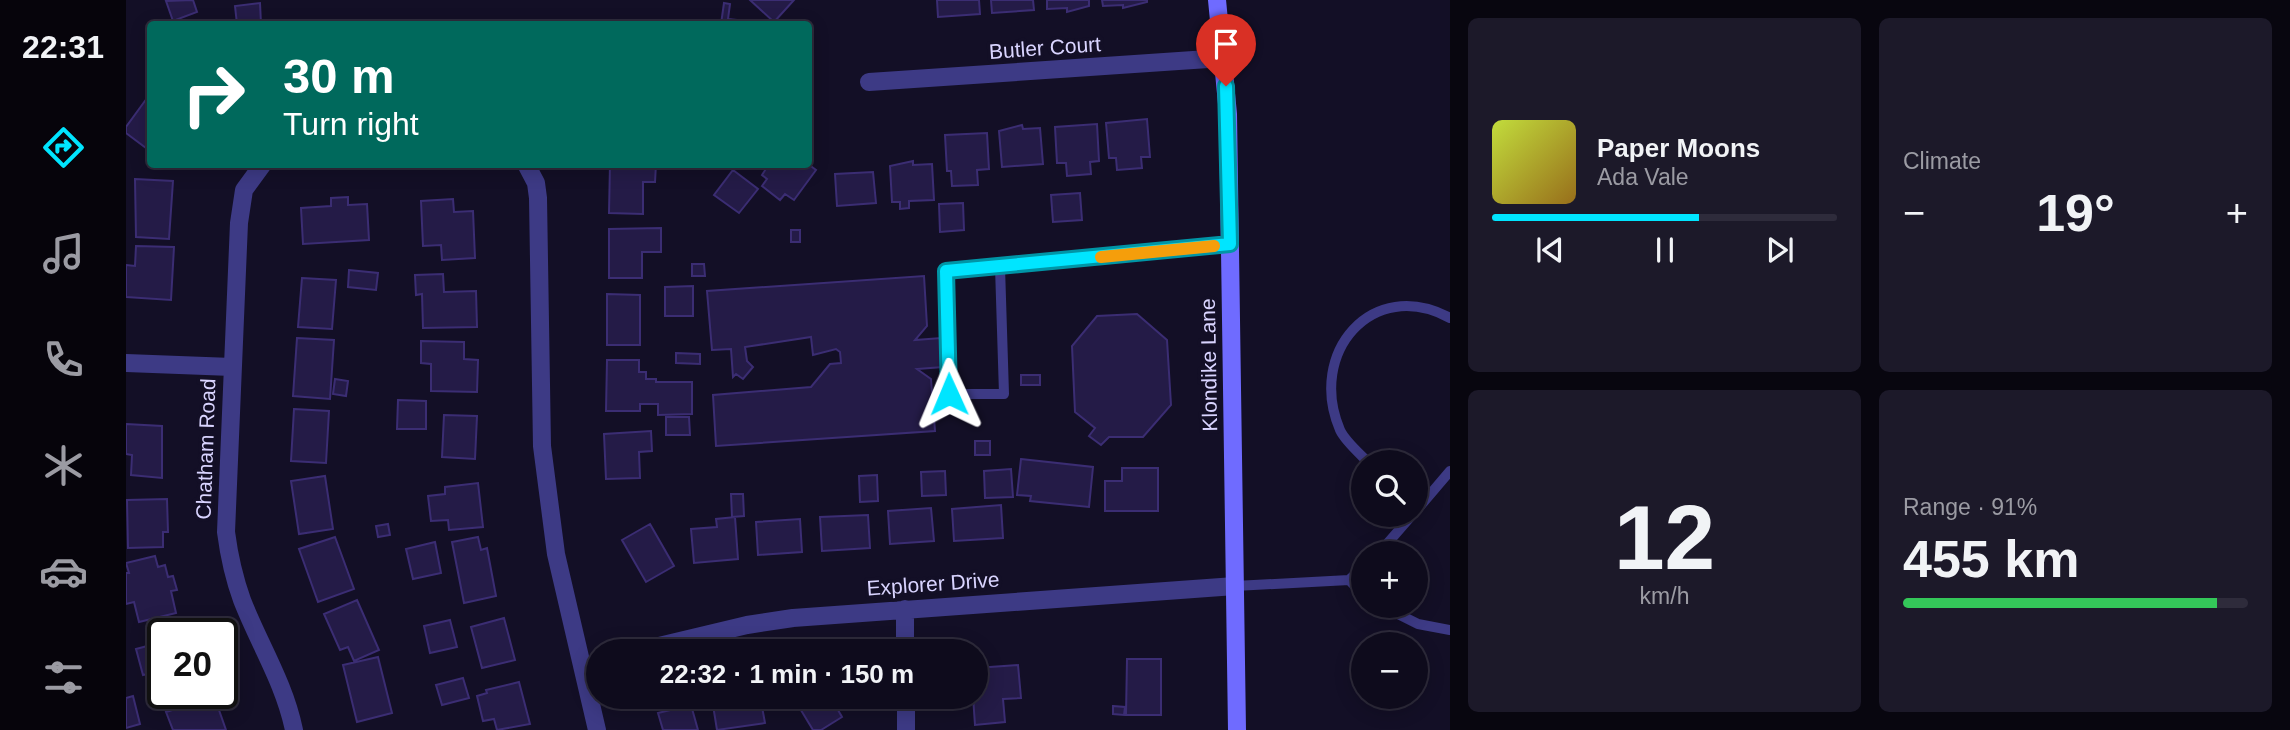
<!DOCTYPE html>
<html lang="en">
<head>
<meta charset="utf-8">
<style>
  body { margin:0; font-family:Helvetica,sans-serif; background:#1c1929; color:#f1f3f6; height:100vh; display:flex; flex-direction:column; font-size:26px; white-space:nowrap }
  * { box-sizing:border-box; margin:0 }
  p { font-size:23px; color:#9b9ba3 }
  .icon { flex:none; width:38px; height:38px; fill:none; stroke:currentColor; stroke-width:2; stroke-linecap:round; stroke-linejoin:round }
  .map { position:relative; flex:1; overflow:hidden }
  .panel { display:flex; flex-direction:column; gap:18px; padding:18px; background:#08060f; width:840px }
  .panel>* { flex:none }
  .top-card { position:absolute; left:21px; top:21px; width:665px; height:147px; border-radius:7px; box-shadow:0 4px 18px #0003,0 0 0 2px #2e2b3b; background:#00695c; color:#fff; overflow:hidden }
  .tools { position:absolute; left:1225px; top:450px; display:grid; gap:14px }
  .tools a { display:grid; place-items:center; width:77px; height:77px; border-radius:50%; background:#0e0b1c; box-shadow:0 4px 18px #0003,0 0 0 2px #2e2b3b; font-size:35px }
  .speed { position:absolute; left:21px; top:618px; display:flex; gap:14px; font-size:35px; font-weight:700; text-align:center }
  .speed>* { display:grid; place-content:center; width:91px; height:91px; border-radius:50%; background:#0e0b1c; box-shadow:0 4px 18px #0003,0 0 0 2px #2e2b3b; line-height:1 }
  .speed .limit { border:4px solid #111; border-radius:10px; background:#fff; color:#111 }
  .pin { position:absolute; display:grid; place-items:center; width:60px; height:60px; color:#fff; margin:-72px -30px; border-radius:50% 50% 50% 0; rotate:-45deg; box-shadow:0 0 7px #0007 }
  .pin .icon { rotate:45deg }
  .me { position:absolute; width:77px; margin:-38px; rotate:359deg; stroke-linejoin:round; filter:drop-shadow(0 0 5px #0008) }
  .turn { display:flex; align-items:center; gap:24px; height:147px; padding:0 21px; font-size:32px }
  .turn .icon { width:91px; height:91px; stroke-width:2.5 }
  .turn b { display:block; font-size:49px; line-height:60px }
  .big { font-size:52px; font-weight:700; line-height:1.1 }
  .panel .widget { flex:1; display:flex; flex-direction:column; justify-content:center; gap:10px; min-width:0; padding:0 24px; border-radius:10px; background:#1c1929 }
  .panel .dial { align-items:center; gap:0 }
  .dial b { font-size:91px; line-height:1 }
  .song { display:flex; align-items:center; gap:21px }
  .cover { width:84px; height:84px; border-radius:10px; background:linear-gradient(135deg,hsl(70 70% 55%),hsl(40 70% 35%)) }
  .played { height:7px; border-radius:4px; background:linear-gradient(90deg,#00e5ff 60%,#2e2b3b 60%) }
  .keys { display:flex; justify-content:space-around; direction:ltr }
  .heat { display:flex; justify-content:space-between; align-items:center; font-size:38px; direction:ltr }
  .charge { height:10px; border-radius:5px; background:linear-gradient(90deg,#34c759 91%,#2e2b3b 0) }
  .panel .tiles { flex:1; display:grid; gap:18px; grid-template-columns:repeat(2,1fr) }
  .trip { position:absolute; left:460px; top:639px; width:402px; height:70px; border-radius:35px; background:#0e0b1c; box-shadow:0 4px 18px #0003,0 0 0 2px #2e2b3b; font-weight:700; line-height:70px; text-align:center }
  main { display:flex; flex:1; min-height:0 }
  .tabs { display:flex; flex-direction:column; width:126px; justify-content:space-around; align-items:center; background:#06040b; color:#9b9ba3 }
  .tabs .icon { width:49px; height:49px }
  .tabs .on { color:#00e5ff }
  .tabs b { font-size:32px; color:#f1f3f6 }
  .map>svg:first-child { display:block }
  .building { fill:#241b47; stroke:#3b2d73; stroke-width:2 }
  .lines { fill:none; stroke-linecap:round; stroke-linejoin:round }
  .lane { stroke:#3d3a85; stroke-width:10 }
  .street { stroke:#3d3a85; stroke-width:18 }
  .secondary { stroke:#6f6bff; stroke-width:18 }
  .route-casing { stroke:#0095a6; stroke-width:18 }
  .route { stroke:#00e5ff; stroke-width:12 }
  .slow { stroke:#f59e0b; stroke-width:12 }
  .labels { text-anchor:middle; stroke-width:7; stroke-linejoin:round; paint-order:stroke }
  .street-label { font-size:21px; fill:#d9d4ff; stroke:#130f26 }
</style>
</head>
<body>
<main>
<nav class="tabs">
<b>22:31</b>
<svg class="icon on" aria-label="directions" viewBox="0 0 24 24"><path d="M12 3l9 9-9 9-9-9zM9 14v-3h6M13 9l2 2-2 2"/></svg>
<svg class="icon" aria-label="music" viewBox="0 0 24 24"><path d="M9 18V5l10-2v13"/><circle cx="6" cy="18" r="3"/><circle cx="16" cy="16" r="3"/></svg>
<svg class="icon" aria-label="phone" viewBox="0 0 24 24"><path d="M5 4h4l2 5-3 2q2 4 5 5l2-3 5 2v4C11 20 4 13 5 4z"/></svg>
<svg class="icon" aria-label="climate" viewBox="0 0 24 24"><path d="M12 3v18M4 7l16 10M4 17L20 7"/></svg>
<svg class="icon" aria-label="car" viewBox="0 0 24 24"><path d="M5 17H2v-5l4-1 3-4h7l3 4 3 1v5h-3M9 17h6M6 11h13"/><circle cx="7" cy="17" r="2"/><circle cx="17" cy="17" r="2"/></svg>
<svg class="icon" aria-label="filters" viewBox="0 0 24 24"><path d="M4 7h16M4 17h16"/><circle cx="9" cy="7" r="2"/><circle cx="15" cy="17" r="2"/></svg>
</nav>
<div class="map">
<svg width="1324" height="730" viewBox="0 0 1324 730">
  <rect width="100%" height="100%" fill="#130f26"/>
  <!-- building -->
  <path class="building" d="M67,0L71,12L47,21L40,1Z
    M624,0H668L648,22Z
    M811,0H853L854,14L812,17Z
    M865,0H907L908,10L866,13Z
    M921,0H963V6L941,12V8L921,9Z
    M976,0H1021V2L997,8V5L977,6Z
    M134,3L135,24H111L109,6Z
    M598,3L604,4L602,19L628,22V24H595Z
    M24,94V151L0,133V127Z
    M1021,119L1024,157H1015L1016,168L991,170L990,158H983L980,123Z
    M971,124L973,161L964,162L965,174L941,176L940,163H931L929,127Z
    M896,125L897,129L914,128L917,164L876,167L873,131Z
    M861,133L863,169L851,170L852,185L826,186L825,171H821L819,135Z
    M787,161V165L806,164L808,200L783,201V208L774,209V202H766L764,166Z
    M484,164H530L529,182H517V214L483,213Z
    M643,164H682L690,170L668,200L659,194L654,200L636,186L641,179L636,175Z
    M607,170L632,189L613,213L588,195Z
    M747,172L750,203L711,206L709,174Z
    M9,179L47,181L43,239L10,237Z
    M954,193L956,220L927,222L925,195Z
    M222,197V205L241,204L243,240L177,244L175,208L205,206V198Z
    M327,199L328,212L347,211L349,258L316,260L315,245L297,246L295,201Z
    M837,203L838,230L814,232L813,204Z
    M535,228V252H516V278H483V229Z
    M665,230H674V242H665Z
    M10,246L48,247L45,300L0,297V265L9,266Z
    M566,264H578L579,276H566Z
    M223,270L252,273L250,290L222,287Z
    M317,274L318,292L350,291L351,327L297,328L296,294L290,295L289,275Z
    M798,276L801,326L789,340L815,338L817,367L791,369L805,379L809,431L590,446L587,395L685,387L704,364L715,363L714,352L710,349L687,355L685,337L619,347L621,361L627,367L617,379L610,374L607,377L605,349L586,350L581,291Z
    M176,278L210,280L206,329L172,327Z
    M567,286V316H539V287Z
    M481,294L514,295V345H481Z
    M1011,314L1041,340L1045,405L1017,437H983L975,445L963,436L969,428L949,412L946,346L971,316Z
    M171,338L208,340L204,399L167,396Z
    M295,341L338,342V359L352,360L351,392L305,391V364L295,363Z
    M550,353L574,354V364L550,363Z
    M481,360H513V372H520V379H530V382H566V414L532,415V404H514V411H480Z
    M895,375H914V385H895Z
    M209,379L222,381L220,396L207,394Z
    M272,400L300,401V429H271Z
    M168,409L203,411L200,463L165,461Z
    M318,415L351,416L349,459L316,457Z
    M540,417H563L564,435H540Z
    M0,424L36,426V478L5,475L6,455L0,454Z
    M525,431L526,451L513,452L514,478L480,479L478,434Z
    M849,441H864V455H849Z
    M895,459L967,467L963,507L904,501L905,496L891,495Z
    M996,468H1032V511H979V481H996Z
    M885,469L887,497L859,498L858,471Z
    M819,471L820,495L796,496L795,472Z
    M751,475L752,501L734,502L733,476Z
    M199,476L207,529L173,534L165,481Z
    M352,483L357,527L323,530L322,520L305,521L302,496L319,494V487Z
    M605,494H617L618,516L606,517Z
    M41,499L42,532H37V547L2,548L1,500Z
    M875,505L877,538L828,541L826,509Z
    M805,508L808,541L764,544L762,511Z
    M742,515L744,548L696,551L694,517Z
    M609,517L612,559L568,563L565,529L591,527L590,519Z
    M674,519L676,552L632,555L630,522Z
    M262,524L264,535L252,537L250,526Z
    M524,524L548,566L520,582L496,540Z
    M209,537L228,589L192,602L173,549Z
    M352,537L355,550L361,548L370,596L338,603L326,542Z
    M309,542L315,573L287,579L280,549Z
    M29,556L32,567L39,565L42,577L47,576L51,590L45,591L50,613L13,622L8,602L0,604V573H3L0,563Z
    M231,600L253,650L228,661L222,647L214,650L198,614Z
    M378,618L389,660L356,668L345,627Z
    M324,620L331,647L304,653L298,626Z
    M54,624L57,634H37V682L34,683L31,672L17,675L10,649L25,645L22,633Z
    M252,657L266,713L231,722L217,665Z
    M1001,659H1035V715H1000Z
    M892,665L895,698L877,699L879,722L849,725L847,696H850V668Z
    M337,678L343,698L316,705L310,685Z
    M393,682L404,724L371,730L368,719L357,721L351,696L361,693L360,690Z
    M62,693H87L100,730H47L40,712L56,707L52,696Z
    M7,696L14,724L0,728V698Z
    M600,696H634L639,723L591,730L586,699Z
    M704,696L716,717L695,730H687L667,697Z
    M565,705L572,730H537L532,713Z
    M987,706L999,707L998,715L987,714Z"/>
  <g class="lines">
    <!-- lane -->
    <path class="lane" d="M874,267L878,394H823L820,271L1104,244
      M1242,462C1233,453 1219,441 1214,430C1181,353 1246,276 1324,318
      M1290,511L1324,471
      M1253,553L1287,514
      M1223,580L1237,594
      M1109,586L1223,580L1237,567
      M1256,606L1292,624L1324,630"/>
    <!-- street -->
    <path class="street" d="M743,82L1097,58
      M137,164L118,190L113,223L100,532C103,555 108,578 116,600C133,644 158,682 168,730
      M400,164L410,183L412,198L416,446L430,554L471,730
      M0,363L106,367
      M779,609V651
      M512,651L621,625L667,618L1109,586
      M780,696V730"/>
    <!-- secondary -->
    <path class="secondary" d="M1091,0L1102,114L1111,730"/>
  </g>
  <g class="lines">
    <defs>
      <path id="route" d="M823,394L820,271L1104,244L1100,86"/>
    </defs>
    <!-- route casing -->
    <use href="#route" class="route-casing"/>
    <!-- route -->
    <use href="#route" class="route"/>
    <!-- slow -->
    <path class="slow" d="M975,257L1088,246"/>
  </g>
  <g class="labels">
    <!-- street labels -->
    <g class="street-label">
      <text transform="translate(919 48) rotate(-4)" y="7">Butler Court</text>
      <text transform="translate(1083 365) rotate(-91)" y="7">Klondike Lane</text>
      <text transform="translate(80 449) rotate(-88)" y="7">Chatham Road</text>
      <text transform="translate(807 584) rotate(-4)" y="7">Explorer Drive</text>
    </g>
  </g>
</svg>
<div class="tools">
<a><svg class="icon" aria-label="search" viewBox="0 0 24 24"><circle cx="10" cy="10" r="6"/><path d="M15 15l6 6"/></svg></a>
<a>+</a>
<a>−</a>
</div>
<div class="speed"><div class="limit">20</div></div>
<div class="pin" style="left:1100px;top:86px;background:#d93025"><svg class="icon" aria-label="arrive" viewBox="0 0 24 24"><path d="M6 21V4h12l-3 4 3 4H6"/></svg></div>
<svg class="me" style="left:823px;top:394px" viewBox="-20 -20 40 40"><path d="M0-17L14 15 0 8-14 15z" fill="#00e5ff" stroke="#fff" stroke-width="4"/></svg>
<div class="trip">22:32 · 1 min · 150 m</div>
<div class="top-card">
<div class="turn"><svg class="icon" aria-label="right" viewBox="0 0 24 24"><path d="M7 20v-9h11M14 6l5 5-5 5"/></svg><div><b>30 m</b>Turn right</div></div>
</div>
</div>
<section class="panel">
<div class="tiles">
<div class="widget">
<div class="song"><i class="cover"></i><div><b>Paper Moons</b><p>Ada Vale</p></div></div>
<div class="played"></div>
<div class="keys"><svg class="icon" aria-label="previous" viewBox="0 0 24 24"><path d="M18 5L8 12l10 7zM5 5v14"/></svg><svg class="icon" aria-label="pause" viewBox="0 0 24 24"><path d="M8 5v14M16 5v14"/></svg><svg class="icon" aria-label="next" viewBox="0 0 24 24"><path d="M6 5l10 7-10 7zM19 5v14"/></svg></div>
</div>
<div class="widget"><p>Climate</p>
<div class="heat"><a>−</a><b class="big">19°</b><a>+</a></div>
</div>
<div class="widget dial"><b>12</b><p>km/h</p></div>
<div class="widget"><p>Range · 91%</p><b class="big">455 km</b><div class="charge"></div></div>
</div>
</section>
</main>
</body>
</html>
